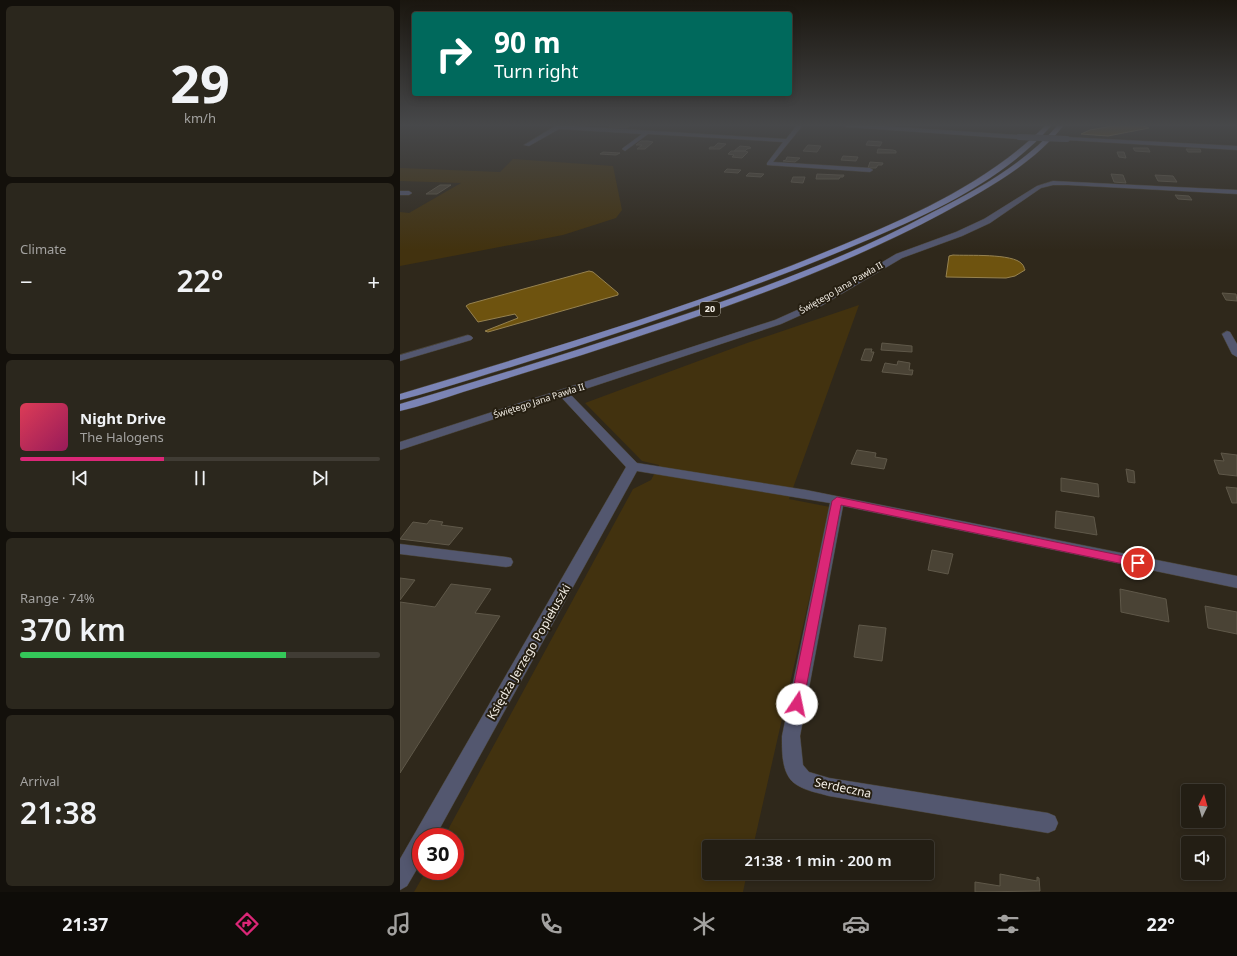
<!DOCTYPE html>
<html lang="en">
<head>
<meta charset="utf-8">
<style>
  body { margin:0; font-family:"Noto Sans",sans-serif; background:#2b271d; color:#f1f3f6; height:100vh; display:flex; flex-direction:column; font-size:15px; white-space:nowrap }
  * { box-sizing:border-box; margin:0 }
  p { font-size:13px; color:#a3a2a0 }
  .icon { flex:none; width:22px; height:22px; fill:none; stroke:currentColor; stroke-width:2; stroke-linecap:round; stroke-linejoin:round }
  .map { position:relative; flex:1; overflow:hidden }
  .side { display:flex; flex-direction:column; gap:6px; padding:6px; background:#13100b; width:400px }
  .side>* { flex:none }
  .hud { position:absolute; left:12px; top:12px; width:380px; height:84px; border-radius:4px; box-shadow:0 2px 10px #0003,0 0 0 1px #403c34; background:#00695c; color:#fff; overflow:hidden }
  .needle { width:26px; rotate:5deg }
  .controls { position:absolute; left:781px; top:784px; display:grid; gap:8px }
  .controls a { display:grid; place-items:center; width:44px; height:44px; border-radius:4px; background:#231e14; box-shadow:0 2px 10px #0003,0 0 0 1px #403c34; font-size:20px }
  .speed { position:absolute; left:12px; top:828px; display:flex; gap:8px; font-size:20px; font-weight:700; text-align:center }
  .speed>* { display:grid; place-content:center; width:52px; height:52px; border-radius:50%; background:#231e14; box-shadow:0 2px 10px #0003,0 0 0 1px #403c34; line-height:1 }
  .speed .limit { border:6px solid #d22; background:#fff; color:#111 }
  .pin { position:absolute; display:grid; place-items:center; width:34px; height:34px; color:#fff; margin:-17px; border:2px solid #fff; border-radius:50%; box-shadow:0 1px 4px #0007 }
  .me { position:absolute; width:44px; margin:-22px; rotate:11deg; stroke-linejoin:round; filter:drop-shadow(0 0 3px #0008) }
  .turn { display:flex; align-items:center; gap:14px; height:84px; padding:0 16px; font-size:18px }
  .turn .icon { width:52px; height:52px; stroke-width:2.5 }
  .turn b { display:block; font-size:28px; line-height:34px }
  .big { font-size:30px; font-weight:600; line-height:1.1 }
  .side .card { flex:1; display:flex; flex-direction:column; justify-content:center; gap:6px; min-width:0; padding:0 14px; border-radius:6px; background:#2b271d }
  .side .dial { align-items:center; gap:0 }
  .dial b { font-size:52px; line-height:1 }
  .song { display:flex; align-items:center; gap:12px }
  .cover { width:48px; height:48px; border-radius:6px; background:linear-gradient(135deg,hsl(350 70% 55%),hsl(330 70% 35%)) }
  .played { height:4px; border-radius:2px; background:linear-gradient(90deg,#db2777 40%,#403c34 40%) }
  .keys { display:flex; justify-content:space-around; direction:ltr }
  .heat { display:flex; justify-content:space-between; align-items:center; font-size:22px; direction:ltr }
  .charge { height:6px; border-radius:3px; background:linear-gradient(90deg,#34c759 74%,#403c34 0) }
  .trip { position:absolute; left:302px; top:840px; width:232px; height:40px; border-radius:4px; background:#231e14; box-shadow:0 2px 10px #0003,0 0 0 1px #403c34; font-weight:600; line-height:40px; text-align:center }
  .menu { display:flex; height:64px; justify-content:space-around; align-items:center; background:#0e0c08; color:#a3a2a0 }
  .menu .icon { width:28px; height:28px }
  .menu .on { color:#db2777 }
  .menu b { font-size:18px; color:#f1f3f6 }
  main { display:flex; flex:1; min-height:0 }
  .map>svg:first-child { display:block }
  .green { fill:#42320f }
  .water { fill:#6e530f; stroke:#968250 }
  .building { fill:#4a4335; stroke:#5f5849 }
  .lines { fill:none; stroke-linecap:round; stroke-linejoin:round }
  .minor-casing { stroke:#4a4437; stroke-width:1 }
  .major-casing { stroke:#4a4437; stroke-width:1 }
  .minor { fill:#53576f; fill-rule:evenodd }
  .major { fill:#7b84b5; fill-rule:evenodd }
  .minor-bridge-casing { stroke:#4a4437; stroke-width:6; stroke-linecap:butt }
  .minor-bridge { stroke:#53576f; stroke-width:6 }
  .route { fill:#db2777; stroke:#8e194d }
  .labels { text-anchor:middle; stroke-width:4; stroke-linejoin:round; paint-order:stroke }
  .far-street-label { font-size:9px; fill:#f3eee6; stroke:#251e11 }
  .shield { fill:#251e11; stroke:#b5b0a6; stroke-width:1 }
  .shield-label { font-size:9px; font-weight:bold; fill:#f3eee6 }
  .near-street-label { font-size:12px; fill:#f3eee6; stroke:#251e11 }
</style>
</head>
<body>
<main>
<section class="side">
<div class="card dial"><b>29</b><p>km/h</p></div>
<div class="card"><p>Climate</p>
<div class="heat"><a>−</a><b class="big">22°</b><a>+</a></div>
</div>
<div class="card">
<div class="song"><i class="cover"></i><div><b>Night Drive</b><p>The Halogens</p></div></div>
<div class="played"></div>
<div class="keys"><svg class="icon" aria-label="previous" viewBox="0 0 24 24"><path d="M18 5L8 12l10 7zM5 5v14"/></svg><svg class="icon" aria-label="pause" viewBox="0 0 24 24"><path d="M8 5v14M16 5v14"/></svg><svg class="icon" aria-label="next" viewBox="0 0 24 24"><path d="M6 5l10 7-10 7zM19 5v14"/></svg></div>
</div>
<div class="card"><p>Range · 74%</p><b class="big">370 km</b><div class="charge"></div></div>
<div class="card"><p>Arrival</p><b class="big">21:38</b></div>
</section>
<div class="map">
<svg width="837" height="892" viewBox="0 0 837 892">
  <rect width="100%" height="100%" fill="#2f281b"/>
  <!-- green -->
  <path class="green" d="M113,159L213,166L222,210L216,218L163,235L0,266V212L9,213L61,183L0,181V168L100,172Z
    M459,305L389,499L430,507L353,847H309V873H347L343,892H14L26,871H55V837H44L233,489L251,480L259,465L242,461L185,403L347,343Z"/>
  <!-- water -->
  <path class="water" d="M718,125H740L749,128L708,136L681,134L690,130Z
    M553,255C567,256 613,253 622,264C624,266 624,268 625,270L615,276L606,278L546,277L549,256Z
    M189,271L193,272L218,293V295L88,332L85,331L118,318L115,314L78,322L66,306L69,304Z"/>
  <!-- building -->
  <path class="building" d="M212,125H230L226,128L209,127Z
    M241,141H248L253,142L245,149H237L242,145H236Z
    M468,141L482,142L480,146L466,145Z
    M318,143L326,144L320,149H309L310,147H314Z
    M408,145L421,146L417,152L403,151Z
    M340,146L350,147L351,148L347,149L345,151H334Z
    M733,148H748L750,152L735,151Z
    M478,149L493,150L496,151V153H477Z
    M786,149H800L801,152H788Z
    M331,151H345L348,152L342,158L332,157L334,155L328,154Z
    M203,152L220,153L216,155L200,154Z
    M717,152H724L726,158L719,157Z
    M443,156L458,157L456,161L441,160Z
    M387,157L400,158L395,162L383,161L386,160Z
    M470,162L483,163L482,165H478L476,168H468Z
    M327,169L341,170L338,173L324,172Z
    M349,173L364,174L361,177L346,176Z
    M417,174L439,175H444L443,177H440L439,179H416Z
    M711,174L723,175L726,183L714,182Z
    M755,175L773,176L777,182L758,181Z
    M393,177H405L403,183L391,182Z
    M40,185H51L37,194H26Z
    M775,195L789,196L792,200L778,199Z
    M822,293L836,294L837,301L826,300Z
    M482,343L512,346V352L481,350Z
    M465,349H472L471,352H474L471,361L461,360Z
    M498,361L510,363L509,370H513L512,375L482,372L485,363L497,365Z
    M457,450L476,453L475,457L487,459L484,469L451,464Z
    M821,453L837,455V476L819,474L814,460L824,461Z
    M726,469L734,471L735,483L728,482Z
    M661,478L698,484L699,497L661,491Z
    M826,487L837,488V503H832Z
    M656,511L694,517L697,535L655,528Z
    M30,520L43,522L41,525L63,528L49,545L0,539L13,522L27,524Z
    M532,550L553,554L548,574L528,570Z
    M0,578L15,580L0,600Z
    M51,584L91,589L75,613L100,616L0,773V602L35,607Z
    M720,589L766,599L769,622L721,612Z
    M805,606L837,612V634L808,628Z
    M459,625L486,628L482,661L454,657Z
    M600,874L637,881V877L639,878L640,891L575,892V882L600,886Z"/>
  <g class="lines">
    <defs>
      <path id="minor" d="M157,125L386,139L397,125H403L373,162L470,168L473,170L470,172L367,165V163L383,142L248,134L225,151L222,149L223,148L242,134L159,129L129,146L124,145Z
        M443,125H467L619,135L622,137L619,139L446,127Z
        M667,137L837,146V150L665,140L664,139Z
        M653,181L837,190V194L668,185H653L641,188L590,223L562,236L502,258L421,306L381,324L170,394L237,463L406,490L837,576V588L443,506L400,736L403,765L409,772L429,778L648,813L655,816L658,823L655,830L648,833L429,796C419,793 406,791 397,785C381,776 382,751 382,736L430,503L237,471L35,837H21V862L7,886L0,890V859L226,467L161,397L0,450V442L375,320L415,302L496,254L556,232L584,219L637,186Z
        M0,191H9L12,193L9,195H0Z
        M827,331L830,332L837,344V357L832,354L822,334Z
        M68,335L71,336L73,338L71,340L0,361V355Z
        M0,544L106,557L111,558L113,562L111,566L106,567L0,554Z"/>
      <path id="major" d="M646,125H652C600,184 522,217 451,247C368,282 284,311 199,339C157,353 114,366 72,379C48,386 24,394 0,400V394C145,350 290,308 430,250C508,218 585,185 646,125Z
        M658,125H664C632,165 587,189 543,213C429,274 305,315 182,355C142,367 103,380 63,392C42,399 21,406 0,411V404C87,378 173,352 259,323C352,292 445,259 531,213C578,189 623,165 658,125Z"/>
    </defs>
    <!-- minor casing -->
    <use href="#minor" class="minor-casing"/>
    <!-- major casing -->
    <use href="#major" class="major-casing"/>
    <!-- minor -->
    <use href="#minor" class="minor"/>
    <!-- major -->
    <use href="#major" class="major"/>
    <defs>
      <path id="minor-bridge" d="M619,137L667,139"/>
    </defs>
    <!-- minor-bridge casing -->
    <use href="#minor-bridge" class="minor-bridge-casing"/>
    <!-- minor-bridge -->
    <use href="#minor-bridge" class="minor-bridge"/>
  </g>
  <!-- sky -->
  <linearGradient id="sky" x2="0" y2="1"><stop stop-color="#1a160f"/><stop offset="0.5" stop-color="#47484a"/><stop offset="1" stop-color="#47484a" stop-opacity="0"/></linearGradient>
  <rect width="837" height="250" fill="url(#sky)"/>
  <!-- route -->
  <path class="route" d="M437,497L738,559L742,560L744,563L742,566L738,567L441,505L403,704L401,708L397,710L392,708L390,704L432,501Z"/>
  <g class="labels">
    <!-- far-street labels -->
    <g class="far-street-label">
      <text transform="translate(441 288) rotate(-30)" y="3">Świętego Jana Pawła II</text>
      <text transform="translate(139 401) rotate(-18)" y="3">Świętego Jana Pawła II</text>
    </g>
    <!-- shield labels -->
    <rect class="shield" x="300" y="302" width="20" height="14" rx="3"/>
    <g class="shield-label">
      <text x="310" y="312">20</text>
    </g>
    <!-- near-street labels -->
    <g class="near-street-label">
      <text transform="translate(129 652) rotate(-60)" y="4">Księdza Jerzego Popiełuszki</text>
      <text transform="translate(443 788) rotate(12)" y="4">Serdeczna</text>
    </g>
  </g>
</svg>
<div class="controls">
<a><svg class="needle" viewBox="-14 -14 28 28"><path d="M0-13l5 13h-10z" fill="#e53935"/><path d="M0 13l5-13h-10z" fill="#a3a2a0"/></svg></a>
<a><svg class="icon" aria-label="sound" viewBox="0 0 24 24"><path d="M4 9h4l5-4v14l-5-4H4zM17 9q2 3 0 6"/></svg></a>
</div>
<div class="speed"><div class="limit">30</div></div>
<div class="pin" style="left:738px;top:563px;background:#d93025"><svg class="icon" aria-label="arrive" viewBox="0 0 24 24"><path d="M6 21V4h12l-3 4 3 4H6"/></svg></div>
<svg class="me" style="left:397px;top:704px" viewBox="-20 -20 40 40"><circle r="19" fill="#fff"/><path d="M0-13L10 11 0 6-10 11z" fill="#db2777"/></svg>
<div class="trip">21:38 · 1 min · 200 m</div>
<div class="hud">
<div class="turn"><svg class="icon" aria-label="right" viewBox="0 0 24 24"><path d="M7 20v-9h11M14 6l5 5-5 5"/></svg><div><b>90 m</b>Turn right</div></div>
</div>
</div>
</main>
<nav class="menu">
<b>21:37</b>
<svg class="icon on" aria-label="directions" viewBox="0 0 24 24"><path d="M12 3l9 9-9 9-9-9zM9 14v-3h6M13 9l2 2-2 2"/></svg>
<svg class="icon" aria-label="music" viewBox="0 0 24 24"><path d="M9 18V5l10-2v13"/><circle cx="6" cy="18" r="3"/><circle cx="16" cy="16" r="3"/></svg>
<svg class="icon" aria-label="phone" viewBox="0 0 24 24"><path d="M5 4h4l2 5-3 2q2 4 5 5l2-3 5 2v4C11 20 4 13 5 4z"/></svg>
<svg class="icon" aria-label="climate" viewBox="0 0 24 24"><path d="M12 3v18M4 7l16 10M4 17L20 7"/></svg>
<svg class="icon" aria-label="car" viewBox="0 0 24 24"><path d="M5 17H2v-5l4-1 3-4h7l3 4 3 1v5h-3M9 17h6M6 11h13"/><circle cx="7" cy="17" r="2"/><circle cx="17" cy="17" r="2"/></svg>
<svg class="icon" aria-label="filters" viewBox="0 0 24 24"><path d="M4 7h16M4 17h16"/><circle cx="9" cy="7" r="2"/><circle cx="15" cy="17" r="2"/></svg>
<b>22°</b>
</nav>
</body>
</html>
